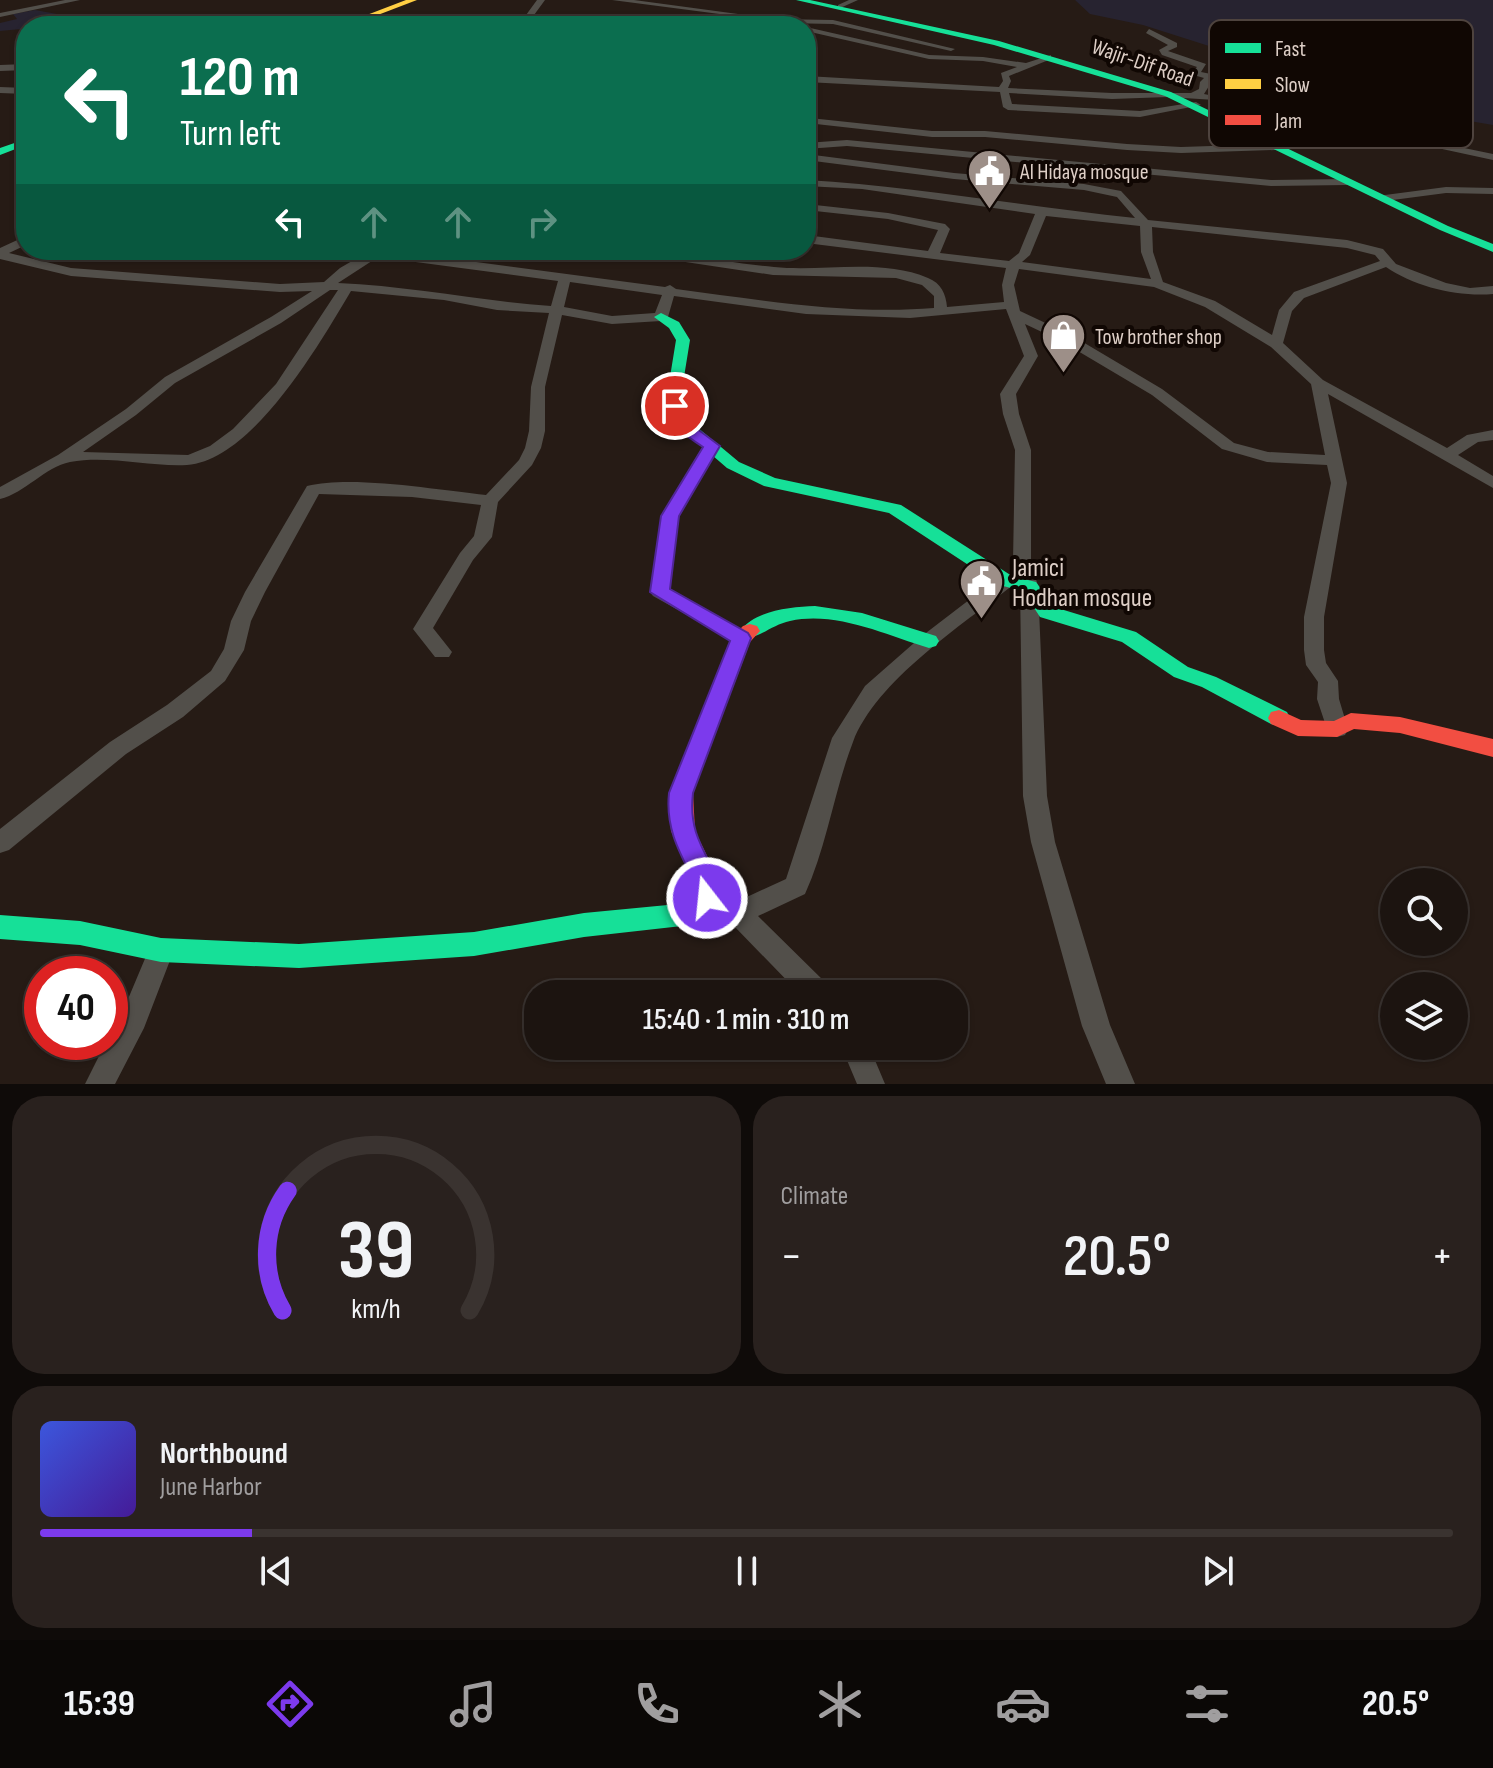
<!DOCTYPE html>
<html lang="en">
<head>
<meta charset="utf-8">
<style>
  body { margin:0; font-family:"Sofia Sans Condensed",sans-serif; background:#29211e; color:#f1f3f6; height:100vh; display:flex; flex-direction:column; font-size:30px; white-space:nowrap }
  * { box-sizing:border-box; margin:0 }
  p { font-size:26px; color:#a09e9f }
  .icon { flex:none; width:44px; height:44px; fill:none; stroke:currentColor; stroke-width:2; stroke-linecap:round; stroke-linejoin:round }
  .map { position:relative; height:1084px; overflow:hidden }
  .side { display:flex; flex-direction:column; gap:12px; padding:12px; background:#0f0b09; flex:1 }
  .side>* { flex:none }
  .guide { position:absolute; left:16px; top:16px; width:800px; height:244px; border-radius:32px; box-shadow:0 2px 6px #0004,0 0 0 2px #3a3330; background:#0b6e4f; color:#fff; overflow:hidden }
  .controls { position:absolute; left:1380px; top:868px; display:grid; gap:16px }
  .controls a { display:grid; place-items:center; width:88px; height:88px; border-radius:50%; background:#1c1410; box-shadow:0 2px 6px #0004,0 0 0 2px #3a3330; font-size:40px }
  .speed { position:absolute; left:24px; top:956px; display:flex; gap:16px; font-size:40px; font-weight:700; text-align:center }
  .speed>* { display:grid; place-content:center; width:104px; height:104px; border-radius:50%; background:#1c1410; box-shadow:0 2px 6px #0004,0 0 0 2px #3a3330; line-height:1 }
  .speed .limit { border:12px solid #d22; background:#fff; color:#111 }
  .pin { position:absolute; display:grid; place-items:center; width:68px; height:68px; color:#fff; margin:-34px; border:4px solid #fff; border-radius:50%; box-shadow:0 2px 8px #0007 }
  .me { position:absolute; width:88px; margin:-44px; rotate:344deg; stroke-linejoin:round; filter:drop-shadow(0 0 6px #0008) }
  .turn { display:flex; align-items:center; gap:28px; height:168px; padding:0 32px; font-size:36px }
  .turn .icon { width:104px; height:104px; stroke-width:2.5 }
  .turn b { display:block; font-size:56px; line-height:68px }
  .lanes { display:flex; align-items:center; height:76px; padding:0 32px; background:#0003; justify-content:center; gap:40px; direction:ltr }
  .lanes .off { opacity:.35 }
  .big { font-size:60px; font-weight:600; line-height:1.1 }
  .side .widget { flex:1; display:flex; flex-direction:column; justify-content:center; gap:12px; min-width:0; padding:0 28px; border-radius:32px; background:#29211e }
  .side .dial { align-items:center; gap:0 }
  .dial svg { height:208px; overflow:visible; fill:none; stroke:#3a3330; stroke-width:7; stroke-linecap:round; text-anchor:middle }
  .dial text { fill:#f1f3f6; stroke:none }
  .song { display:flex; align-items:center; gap:24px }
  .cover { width:96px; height:96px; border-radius:12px; background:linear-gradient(135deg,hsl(230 70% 55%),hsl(260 70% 35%)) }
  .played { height:8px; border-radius:4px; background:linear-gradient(90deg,#7c3aed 15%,#3a3330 15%) }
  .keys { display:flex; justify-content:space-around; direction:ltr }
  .heat { display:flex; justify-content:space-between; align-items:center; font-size:44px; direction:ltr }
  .side .tiles { flex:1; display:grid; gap:12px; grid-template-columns:1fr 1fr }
  .widget:last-child { grid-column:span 2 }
  .trip { position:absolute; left:524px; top:980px; width:444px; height:80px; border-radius:32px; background:#1c1410; box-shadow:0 2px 6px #0004,0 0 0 2px #3a3330; font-weight:600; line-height:80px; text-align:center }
  .tabs { display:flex; height:128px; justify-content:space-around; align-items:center; background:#0b0806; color:#a09e9f }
  .tabs .icon { width:56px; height:56px }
  .tabs .on { color:#7c3aed }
  .tabs b { font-size:36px; color:#f1f3f6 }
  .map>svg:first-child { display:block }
  .education { fill:#272330 }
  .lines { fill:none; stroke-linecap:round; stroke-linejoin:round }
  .street { fill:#524f4a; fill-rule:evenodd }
  .fast { fill:#16e098; fill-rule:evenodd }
  .slow { fill:#ffcf43; fill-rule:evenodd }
  .jam { fill:#f24e42; fill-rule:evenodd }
  .route { fill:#7c3aed; stroke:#51269a; stroke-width:2 }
  .labels { text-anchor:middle; stroke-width:8; stroke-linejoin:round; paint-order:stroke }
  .far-street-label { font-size:22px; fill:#ddcec6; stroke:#100703 }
  .far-poi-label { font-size:22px; fill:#ddcec6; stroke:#100703; text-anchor:start }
  .poi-label { font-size:26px; fill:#ddcec6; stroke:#100703; text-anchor:start }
  .key { fill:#100703; stroke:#4e433e; stroke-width:2 }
  .key-label { font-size:22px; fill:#ddcec6 }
</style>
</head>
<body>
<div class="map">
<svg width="1493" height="1084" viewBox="0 0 1493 1084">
  <rect width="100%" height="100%" fill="#261b15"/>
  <!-- education -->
  <path class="education" d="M1075,0H1493V125L1352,101L1253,60L1143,25L1090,14Z
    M35,10L68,16L53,26L0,31V23L17,19L13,14Z"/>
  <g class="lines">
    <!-- street -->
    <path class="street" d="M65,0H80L0,17V13Z
      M537,0H545L526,26H518Z
      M612,0H634L776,19L833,20L955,49L951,51L833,24L783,23L785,26L758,19Z
      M849,0H858L838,9V5Z
      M806,27L929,55L983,57L1026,63L1051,55V59L1009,76L1011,81L1008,88L1112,93H1191L1199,89L1200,82L1204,78L1190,74L1197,67L1162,55L1159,50L1168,45L1146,33L1149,29L1177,43V47L1168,51L1206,64L1201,72L1216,75L1204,94L1493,154V160L1215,100L1168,97L1112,99L1009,93L1012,104L1140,111L1196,102L1201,105L1140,117L1008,110L1003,107L1000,92L806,82V76L999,87L1003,81L1001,73L1017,67L983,61L929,59L806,31Z
      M26,64V70L0,71V65Z
      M0,87L26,88V94L0,93Z
      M810,118L932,131H985L1127,144L1181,147L1275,144L1280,147L1275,150L1181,153L1127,150L985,137H932L807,123L806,120Z
      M847,140L1271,180L1347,179L1352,182L1347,185L1271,186L847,146L806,149V143Z
      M806,154L954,173L1084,184L1121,191L1148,220L1347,240L1383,249L1396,264L1446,283L1470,288L1493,286V294C1458,297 1415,287 1386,267L1304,298L1292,311L1283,343L1323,380L1447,448L1467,435L1493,430V440L1478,442L1458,455L1493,476V488L1328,394L1347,483L1324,617V650L1326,663L1338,681L1339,699L1348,729L1345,735L1337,737L1329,735L1317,699L1318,682L1306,665L1304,650V617L1331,483L1327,465L1267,462L1222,449L1152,395L1061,341L1025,324L1038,356L1016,394L1019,414L1031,450V562L1038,586L1047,796L1055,842L1110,1025L1135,1084H1106L1082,1026L1031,842L1023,796L1020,586L1013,562L1015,450L1003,414L1000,394L1024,356L1006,309L910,318L806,314L674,296L668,317L661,321L612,324L562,315L545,387V431L541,448L532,465L498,502L492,537L473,560L433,628L452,652L449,657H435L413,629L460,553L474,536L481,505L412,497L319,494L265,592L251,621L244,650L225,681L183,717L126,754L9,850L0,853V829L110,742L167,705L211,671L224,649L231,621L245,592L307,486C353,475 437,490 486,495L519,460L525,448L529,431L531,387L549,313L497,310L444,300L351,291C320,343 253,460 187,465C149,467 109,455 70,462C45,467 25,493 0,499V487L58,455L126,409L165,377L271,317L312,291L280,292L71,276L0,259V248L26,236V245L9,253L71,268L280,284L324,282L340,268L371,250H386L665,287L670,285L676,289C761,300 848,315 934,308V296L922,285L896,278L773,275L632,254L626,250C676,250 724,263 774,267C823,272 881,258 928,278C941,283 946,294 947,307L1004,302L1002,285L1006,268L806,243V235L928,251L938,230L888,219L806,210V204L888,213L945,224L950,229L940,253L1009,261L1019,253L1035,214L862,189L806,186V180C916,186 1025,207 1135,218L1117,197L1084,190L954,179L806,160ZM1046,216L1140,226L1141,252L1151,279L1022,262L1030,255ZM1152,227L1347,248L1375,255L1380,261L1294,292L1279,310L1272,335L1215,301L1163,282L1153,252ZM378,257L558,281L551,306C480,301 410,286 338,283ZM1019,269L1154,287L1205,307L1271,347L1311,384L1325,455L1268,452L1234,443L1162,389L1071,335L1020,311L1014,285ZM570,282L662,295L655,313L612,316L564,307ZM330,290H338L276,384L233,429L210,446L188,455L83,452L136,415L175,383L281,323Z
      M1446,187L1493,188V194L1446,193L1385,201L1379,198L1385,195Z
      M711,441L719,446L679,516L670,589L748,633L751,638L748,643L741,645L653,596L650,592L661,516L703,446Z
      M1006,575L1013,577L1015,581L1013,585C962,625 876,681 853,742C834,791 827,846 805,894L758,916L828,985L832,994H800L733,925L686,928L677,925L673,917L677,909L736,902L786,879L832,738L865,686L922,636L999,577Z
      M161,938L170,942L174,950L144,1028L115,1084H85L106,1042H110V1035L123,1011L152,942Z
      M841,1046H869L885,1084H857Z"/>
    <!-- fast -->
    <path class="fast" d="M796,0H810L999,41L1171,92L1448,226L1493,244V252L1440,230L1165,96L994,45Z
      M26,139V145L0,155V148Z
      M661,313L679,322L690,340L684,377L685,417L739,462L775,478L901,505L1012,576L1036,582L1054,607L1136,632L1188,667L1216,677L1287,712L1290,718L1287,724L1279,726L1271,724L1202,687L1174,677L1122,642L1040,617L1023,591L999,585L889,513L764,486L727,468L669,418L670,377L676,340L669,328L654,317Z
      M815,606L862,613L936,636L939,641L936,646L929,648C885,635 837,611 790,621C775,624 764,634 750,638L743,636L740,631C756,610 791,607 815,606Z
      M704,890L713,893L717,901L713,909L682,926L584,937L474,956L299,968L161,962L80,945L0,939V915L80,921L161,938L299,944L474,932L584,913L678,904Z"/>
    <!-- slow -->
    <path class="slow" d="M406,0H417L349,26H338Z"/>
    <!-- jam -->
    <path class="jam" d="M750,624L757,626L760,631L750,642L693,793L695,831L722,887L713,909L704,912L695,909L691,901L698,887L671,831L669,793L731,638L743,626Z
      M1279,710L1301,720L1334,721L1351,713L1400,717L1493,739V757L1400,733L1354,729L1337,737L1298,736L1271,724L1268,718L1271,712Z"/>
  </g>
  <!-- route -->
  <path class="route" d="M675,401L683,406L688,422L720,446L679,516L670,589L748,633L751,638L693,793C688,834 706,852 722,887L716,906L707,910L698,906L694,898L697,887C681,855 665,830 669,793L730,641L650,592L661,516L703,447C686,435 670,428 668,406Z"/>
  <!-- icons -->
  <defs>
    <symbol id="civic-pin" viewBox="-11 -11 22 30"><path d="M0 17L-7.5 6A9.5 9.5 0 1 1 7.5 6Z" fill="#9d8f88" stroke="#100703"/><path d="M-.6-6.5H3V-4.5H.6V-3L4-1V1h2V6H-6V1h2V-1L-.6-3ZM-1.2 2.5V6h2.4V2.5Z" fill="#fff"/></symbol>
    <symbol id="shop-pin" viewBox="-11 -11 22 30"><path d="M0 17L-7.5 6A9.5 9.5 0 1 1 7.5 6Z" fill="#9d8f88" stroke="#100703"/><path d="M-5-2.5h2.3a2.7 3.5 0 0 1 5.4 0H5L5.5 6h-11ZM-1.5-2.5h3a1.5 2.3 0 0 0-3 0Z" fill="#fff"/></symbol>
  </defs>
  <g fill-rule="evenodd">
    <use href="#civic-pin" x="964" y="146" width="51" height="69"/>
    <use href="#shop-pin" x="1038" y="310" width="51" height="69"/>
    <use href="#civic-pin" x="956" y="556" width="51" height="69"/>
  </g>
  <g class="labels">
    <!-- far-street labels -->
    <g class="far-street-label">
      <text transform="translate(1143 62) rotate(19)" y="8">Wajir-Dif Road</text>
    </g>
    <!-- far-poi labels -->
    <g class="far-poi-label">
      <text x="1020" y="179">Al Hidaya mosque</text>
      <text x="1095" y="344">Tow brother shop</text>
    </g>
    <!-- poi labels -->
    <g class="poi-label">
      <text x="1012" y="576">Jamici<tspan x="1012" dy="30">Hodhan mosque</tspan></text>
    </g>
  </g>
  <!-- legend -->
  <rect x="1209" y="20" width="264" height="128" rx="12" class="key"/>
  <rect x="1225" y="43" width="36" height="10" fill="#16e098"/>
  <rect x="1225" y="79" width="36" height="10" fill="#ffcf43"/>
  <rect x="1225" y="115" width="36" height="10" fill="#f24e42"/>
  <g class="key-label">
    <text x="1275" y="56">Fast</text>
    <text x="1275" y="92">Slow</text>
    <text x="1275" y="128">Jam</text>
  </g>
</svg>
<div class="controls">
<a><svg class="icon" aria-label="search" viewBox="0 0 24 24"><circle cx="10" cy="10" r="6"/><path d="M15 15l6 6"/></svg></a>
<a><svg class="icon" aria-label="layers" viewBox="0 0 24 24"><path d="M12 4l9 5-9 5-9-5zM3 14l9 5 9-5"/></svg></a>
</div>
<div class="speed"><div class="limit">40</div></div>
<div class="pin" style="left:675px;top:406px;background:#d93025"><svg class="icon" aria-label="arrive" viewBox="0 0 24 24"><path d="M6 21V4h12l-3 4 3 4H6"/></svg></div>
<svg class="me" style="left:707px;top:898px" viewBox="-20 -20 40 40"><circle r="17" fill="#7c3aed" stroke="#fff" stroke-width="3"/><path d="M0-11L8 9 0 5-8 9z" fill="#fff"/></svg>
<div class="trip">15:40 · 1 min · 310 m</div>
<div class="guide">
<div class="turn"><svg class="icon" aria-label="left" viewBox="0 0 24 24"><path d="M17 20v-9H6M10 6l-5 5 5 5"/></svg><div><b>120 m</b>Turn left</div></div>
<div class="lanes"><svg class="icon" aria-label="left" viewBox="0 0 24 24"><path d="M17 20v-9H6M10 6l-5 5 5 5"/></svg><svg class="icon off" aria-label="ahead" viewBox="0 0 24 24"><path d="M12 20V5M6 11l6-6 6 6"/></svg><svg class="icon off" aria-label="ahead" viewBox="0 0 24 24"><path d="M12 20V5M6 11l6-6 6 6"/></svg><svg class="icon off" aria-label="right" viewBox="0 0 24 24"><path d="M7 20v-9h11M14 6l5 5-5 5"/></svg></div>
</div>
</div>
<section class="side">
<div class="tiles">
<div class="widget dial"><svg viewBox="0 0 100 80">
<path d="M14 69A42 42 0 1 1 86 69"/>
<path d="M14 69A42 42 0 0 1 16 23" stroke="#7c3aed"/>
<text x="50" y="56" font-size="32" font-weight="700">39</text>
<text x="50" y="72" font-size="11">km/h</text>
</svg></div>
<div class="widget"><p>Climate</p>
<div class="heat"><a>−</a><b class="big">20.5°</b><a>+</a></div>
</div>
<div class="widget">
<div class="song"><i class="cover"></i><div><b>Northbound</b><p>June Harbor</p></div></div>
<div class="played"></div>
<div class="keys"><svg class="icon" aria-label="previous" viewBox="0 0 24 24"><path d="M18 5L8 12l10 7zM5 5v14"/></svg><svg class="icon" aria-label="pause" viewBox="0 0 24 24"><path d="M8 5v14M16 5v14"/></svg><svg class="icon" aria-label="next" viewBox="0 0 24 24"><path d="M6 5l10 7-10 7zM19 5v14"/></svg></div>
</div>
</div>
</section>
<nav class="tabs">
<b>15:39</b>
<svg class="icon on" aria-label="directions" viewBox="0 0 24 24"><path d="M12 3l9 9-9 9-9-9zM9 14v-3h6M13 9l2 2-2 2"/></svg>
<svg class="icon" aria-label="music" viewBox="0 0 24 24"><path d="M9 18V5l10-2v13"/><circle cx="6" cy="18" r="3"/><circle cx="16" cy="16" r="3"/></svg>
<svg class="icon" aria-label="phone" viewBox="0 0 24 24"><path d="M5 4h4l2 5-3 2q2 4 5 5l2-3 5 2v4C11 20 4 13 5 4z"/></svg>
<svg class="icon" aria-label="climate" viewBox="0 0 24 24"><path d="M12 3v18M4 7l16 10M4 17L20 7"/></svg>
<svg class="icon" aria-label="car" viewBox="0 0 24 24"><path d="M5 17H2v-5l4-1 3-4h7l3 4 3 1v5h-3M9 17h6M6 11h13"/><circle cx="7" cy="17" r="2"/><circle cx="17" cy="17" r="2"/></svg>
<svg class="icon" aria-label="filters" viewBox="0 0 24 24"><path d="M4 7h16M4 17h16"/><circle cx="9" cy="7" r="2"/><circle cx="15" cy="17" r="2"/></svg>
<b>20.5°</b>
</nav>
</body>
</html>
